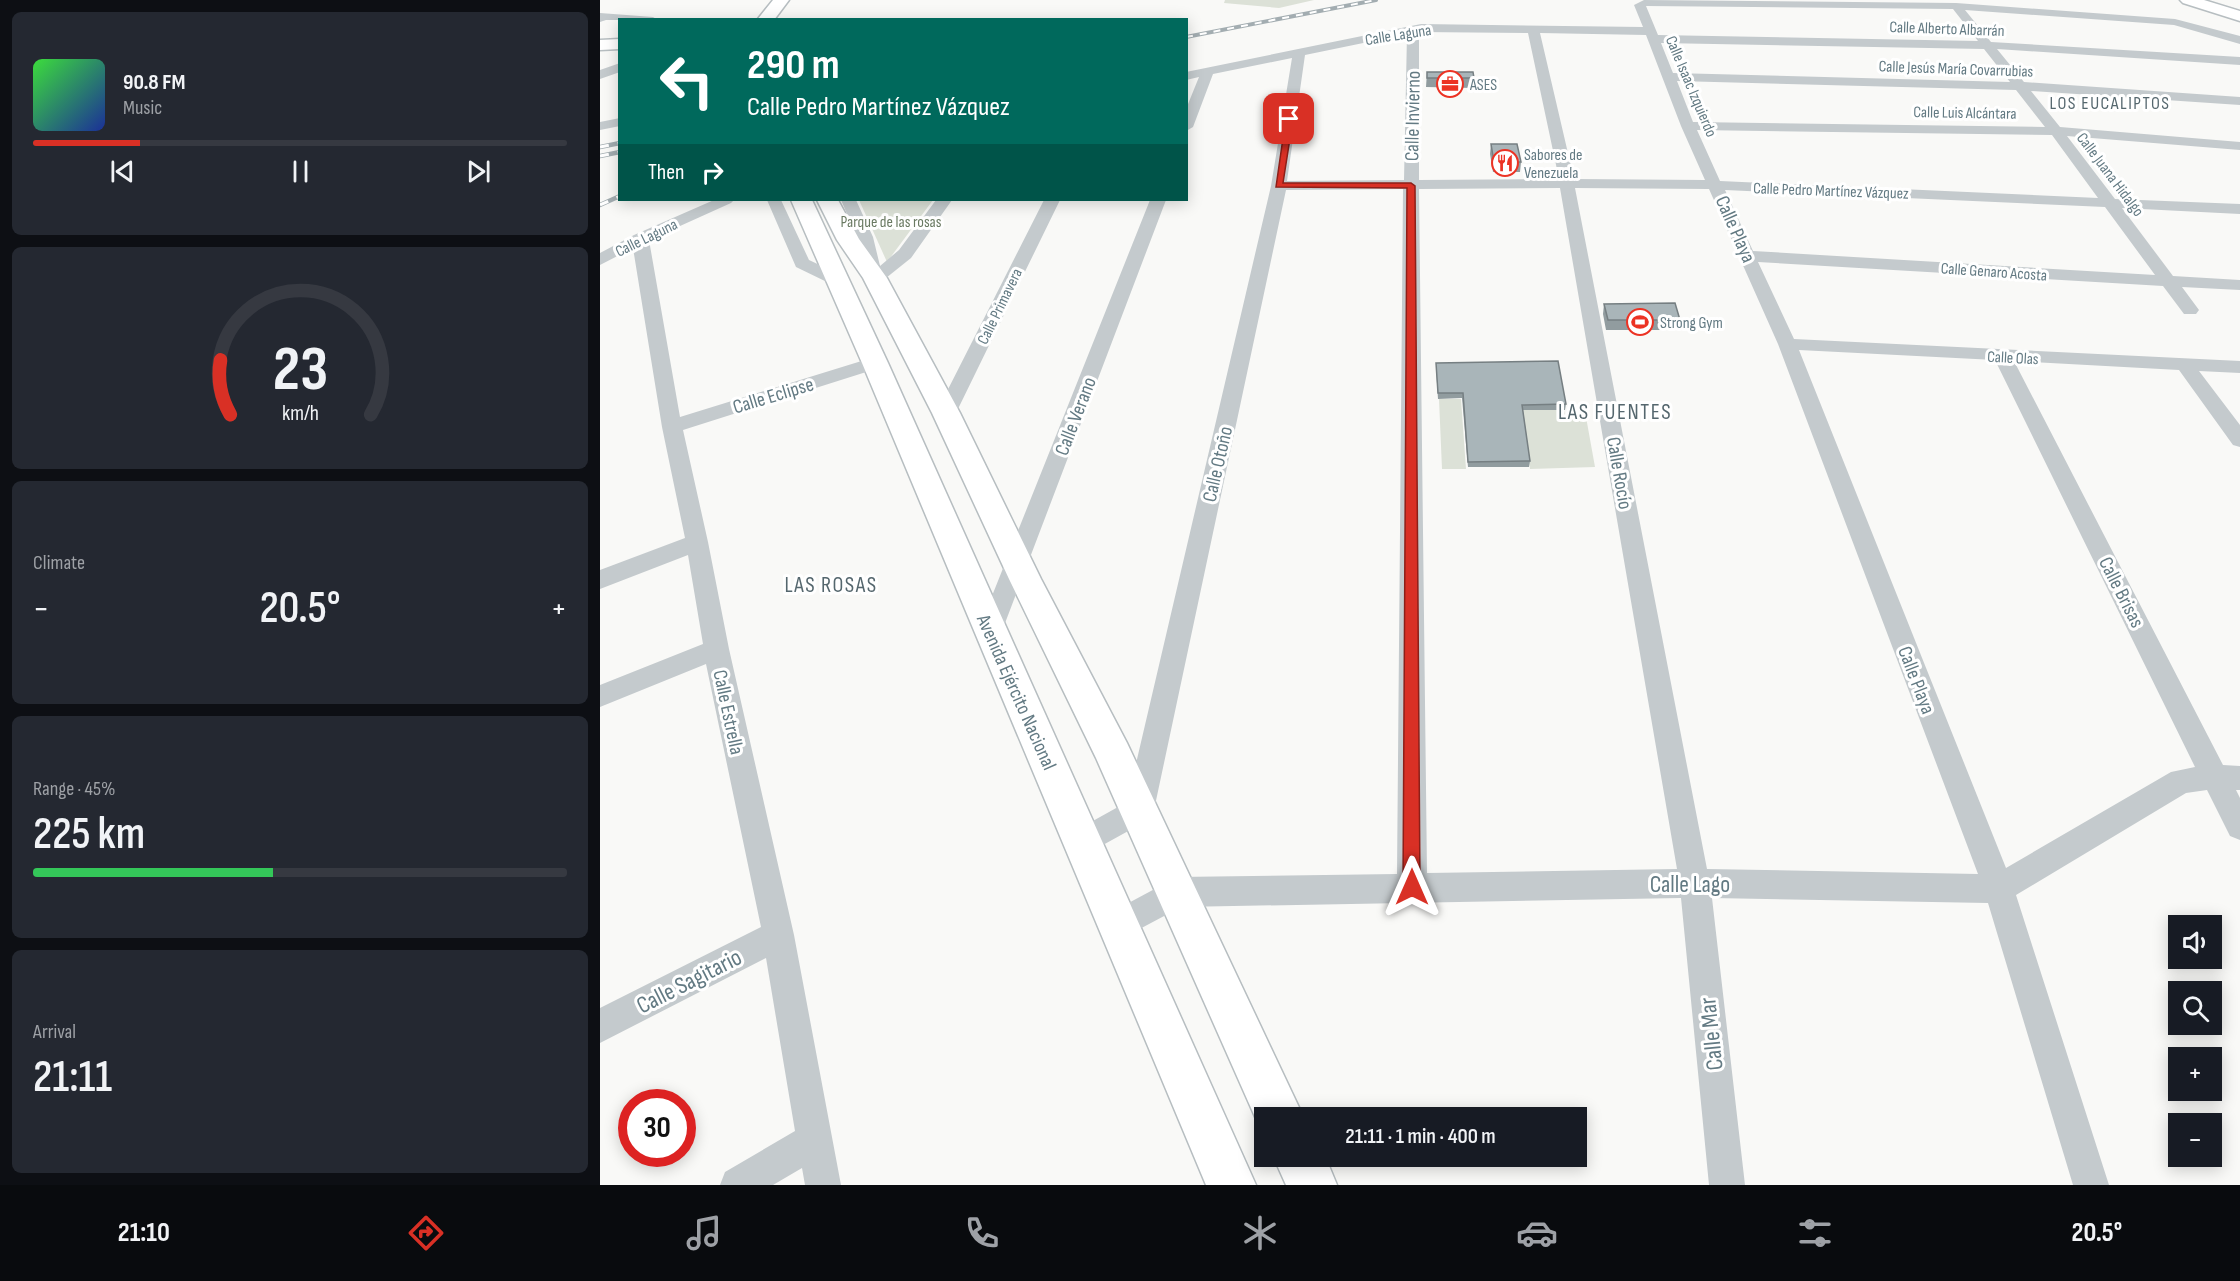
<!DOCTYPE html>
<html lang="en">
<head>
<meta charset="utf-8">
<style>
  body { margin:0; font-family:"Sofia Sans Condensed",sans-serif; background:#242831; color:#f1f3f6; height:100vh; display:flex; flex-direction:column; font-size:22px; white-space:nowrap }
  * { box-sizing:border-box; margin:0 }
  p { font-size:20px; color:#9ea1a6 }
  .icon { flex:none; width:33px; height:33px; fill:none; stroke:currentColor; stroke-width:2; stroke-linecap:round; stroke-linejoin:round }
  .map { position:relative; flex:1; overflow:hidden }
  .panel { display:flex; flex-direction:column; gap:12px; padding:12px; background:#0d0f14; width:600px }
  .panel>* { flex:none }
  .guide { position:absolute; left:18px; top:18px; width:570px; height:183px; border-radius:0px; box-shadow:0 3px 15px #0003; background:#00695c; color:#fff; overflow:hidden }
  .controls { position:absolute; left:1568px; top:915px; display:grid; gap:12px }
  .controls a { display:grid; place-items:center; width:54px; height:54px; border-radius:0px; background:#171b24; box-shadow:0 3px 15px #0003; font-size:30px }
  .speed { position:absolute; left:18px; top:1089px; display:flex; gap:12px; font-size:30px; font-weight:700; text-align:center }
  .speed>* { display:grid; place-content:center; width:78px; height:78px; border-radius:50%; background:#171b24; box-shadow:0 3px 15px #0003; line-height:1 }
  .speed .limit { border:9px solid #d22; background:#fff; color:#111 }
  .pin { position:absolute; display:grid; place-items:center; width:51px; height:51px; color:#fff; margin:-26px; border-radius:12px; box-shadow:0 3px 9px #0006 }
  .me { position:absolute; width:66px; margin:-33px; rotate:0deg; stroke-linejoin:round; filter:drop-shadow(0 0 4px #0008) }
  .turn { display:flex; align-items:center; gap:21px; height:126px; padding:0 30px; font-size:27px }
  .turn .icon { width:78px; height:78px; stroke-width:2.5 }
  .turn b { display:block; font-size:42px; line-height:51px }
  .then { display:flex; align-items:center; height:57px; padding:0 30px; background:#0003; gap:12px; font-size:22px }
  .big { font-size:45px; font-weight:600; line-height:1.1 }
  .panel .widget { flex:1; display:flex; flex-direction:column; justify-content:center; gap:9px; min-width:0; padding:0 21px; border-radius:9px; background:#242831 }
  .panel .dial { align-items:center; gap:0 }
  .dial svg { height:156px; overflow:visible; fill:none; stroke:#363941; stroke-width:7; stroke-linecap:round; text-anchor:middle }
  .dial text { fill:#f1f3f6; stroke:none }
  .song { display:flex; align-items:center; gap:18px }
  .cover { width:72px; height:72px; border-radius:9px; background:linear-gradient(135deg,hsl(120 70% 55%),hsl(230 70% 35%)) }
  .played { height:6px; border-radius:3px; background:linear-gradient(90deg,#d93025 20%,#363941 20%) }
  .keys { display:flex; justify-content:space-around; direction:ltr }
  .heat { display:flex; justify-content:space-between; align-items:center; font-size:33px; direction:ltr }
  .charge { height:9px; border-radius:4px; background:linear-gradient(90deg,#34c759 45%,#363941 0) }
  .trip { position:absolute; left:654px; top:1107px; width:333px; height:60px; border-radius:0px; background:#171b24; box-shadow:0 3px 15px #0003; font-weight:600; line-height:60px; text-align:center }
  .menu { display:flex; height:96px; justify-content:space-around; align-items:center; background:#090b0e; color:#9ea1a6 }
  .menu .icon { width:42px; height:42px }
  .menu .selected { color:#d93025 }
  .menu b { font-size:27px; color:#f1f3f6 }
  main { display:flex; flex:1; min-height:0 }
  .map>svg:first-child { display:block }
  .green { fill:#dce1d7 }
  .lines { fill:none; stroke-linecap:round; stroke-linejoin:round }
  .secondary-casing { stroke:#b7bec1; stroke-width:3 }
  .street { fill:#c4cacd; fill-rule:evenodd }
  .secondary { fill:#fff; fill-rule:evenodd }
  .rail-far1-casing { stroke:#a3adb1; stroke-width:4 }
  .rail-casing { stroke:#a3adb1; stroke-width:4.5 }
  .rail-far1 { stroke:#fff; stroke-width:2; stroke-dasharray:7; stroke-linecap:butt }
  .rail { stroke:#fff; stroke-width:3; stroke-dasharray:9; stroke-linecap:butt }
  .wall { fill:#919c9f }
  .building { fill:#a9b5b9; stroke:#767f82; stroke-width:1.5 }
  .route { fill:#d93025; stroke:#8d1f18; stroke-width:1.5 }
  .labels { text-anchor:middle; stroke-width:6; stroke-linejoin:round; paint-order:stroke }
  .far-street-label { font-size:16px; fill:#637a83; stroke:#fff }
  .far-poi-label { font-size:16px; fill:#637a83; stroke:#fff; text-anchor:start }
  .far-park-label { font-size:16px; fill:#6a7a62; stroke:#fff }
  .far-quarter-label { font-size:18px; letter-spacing:1.5px; fill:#55676e; stroke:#fff }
  .street-label { font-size:20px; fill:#637a83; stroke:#fff }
  .quarter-label { font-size:22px; letter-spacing:1.5px; fill:#55676e; stroke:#fff }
  .near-street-label { font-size:24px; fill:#637a83; stroke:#fff }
</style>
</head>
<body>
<main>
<section class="panel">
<div class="widget">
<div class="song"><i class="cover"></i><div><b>90.8 FM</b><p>Music</p></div></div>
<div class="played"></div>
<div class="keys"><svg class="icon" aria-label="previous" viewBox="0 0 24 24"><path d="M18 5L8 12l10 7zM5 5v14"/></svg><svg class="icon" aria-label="pause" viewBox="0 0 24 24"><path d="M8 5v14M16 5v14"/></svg><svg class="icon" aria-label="next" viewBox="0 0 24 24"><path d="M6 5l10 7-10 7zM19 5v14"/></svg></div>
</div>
<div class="widget dial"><svg viewBox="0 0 100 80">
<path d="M14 69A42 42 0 1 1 86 69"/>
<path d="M14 69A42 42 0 0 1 9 41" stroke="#d93025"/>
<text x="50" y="56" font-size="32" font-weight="700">23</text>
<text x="50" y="72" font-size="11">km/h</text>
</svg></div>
<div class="widget"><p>Climate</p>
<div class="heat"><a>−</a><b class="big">20.5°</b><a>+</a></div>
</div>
<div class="widget"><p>Range · 45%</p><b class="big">225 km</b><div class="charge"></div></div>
<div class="widget"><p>Arrival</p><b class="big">21:11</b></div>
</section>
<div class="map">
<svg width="1640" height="1185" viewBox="0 0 1640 1185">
  <rect width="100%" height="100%" fill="#f9f9f7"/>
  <!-- green -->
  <path class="green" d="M625,0H714L679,8L624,3Z
    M259,200H333L287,262Z
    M839,399H861L866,469H842Z
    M923,410H964L965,417H986L995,467L930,469Z"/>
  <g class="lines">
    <defs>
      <path id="secondary" d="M173,0H189L174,20H157Z
        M1580,0H1604L1640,11V21L1583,3Z
        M20,39V49L0,50V40Z
        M191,200H212L288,363L656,1185H606L262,363Z
        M217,200H238L259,239L287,278L360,413L441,579L527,743L704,1118H664V1136L663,1135L496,758L409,579L332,413L263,278L237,240Z
        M673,1156H725L737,1185H686Z"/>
    </defs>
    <!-- secondary casing -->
    <use href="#secondary" class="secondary-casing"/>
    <!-- street -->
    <path class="street" d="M1044,0L1356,3L1575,19L1640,36V44L1574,25L1365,10L1391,42L1640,57V65L1397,49L1424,82L1640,97V105L1431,91L1460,127L1640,142V150L1467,136L1515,199L1640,204V214L1522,208L1573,276L1640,280V290L1582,287L1599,310L1596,314H1584L1563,286L1158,262L1194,339L1640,361V373L1599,371L1640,425V447L1633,445L1579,370L1414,361L1623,765L1640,766V790H1636L1640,798V840L1630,836L1607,790L1586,793L1416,895L1509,1185H1473L1388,903L1112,898L1145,1185H1109L1081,898L581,907L519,940L508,936L503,925L508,914L577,877L797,874L803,189L686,190L554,810L550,819L483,856L473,852L468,842L473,832L527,802L671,186L692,58L613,74L593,127L586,131V109L599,77L586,80V72L821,24L1043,27L1034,5ZM1046,6L1353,9L1378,41L1058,35ZM819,32L928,33L959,179L819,180ZM940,33L1046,35L1081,126L1105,180L974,179ZM807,34L804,180L687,181L705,55ZM1061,43L1384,49L1410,82L1073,73ZM1077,81L1416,90L1445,127L1093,122ZM1097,130L1452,135L1498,198L1120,181ZM960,188L1077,869L827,873L819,189ZM975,188L1109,189L1178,344L1378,874L1107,869ZM1125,190L1505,207L1555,275L1153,251ZM1199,350L1395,360L1595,767L1571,772L1406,868Z
      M0,13L53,17L58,20H6L0,22Z
      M20,63V72L0,79V70Z
      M20,118V126L0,130V122Z
      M114,200H134L131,203L49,240L80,417L268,359H282L285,363L282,367L83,430L108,542L129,649L194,935L241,1185H205L202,1168L173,1185H120L125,1172L195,1131L166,958L0,1043V1008L161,927L106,664L0,707V685L103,644L88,555L0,589V570L85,538L62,427L33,248L0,265V253L34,235Z
      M167,200H181L209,260L241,275L244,279L241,283H229L196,267Z
      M241,200H256L273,237L280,266L299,250L336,200H352L311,258L281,282H269L264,274L257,237Z
      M444,200H460L356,413L353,417L346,419L339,417L336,413Z
      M550,200H566L402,631L399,638L390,641L381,638L378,631Z"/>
    <!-- secondary -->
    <use href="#secondary" class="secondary"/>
    <defs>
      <path id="rail-far1" d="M586,37L776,0"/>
      <path id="rail" d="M0,147L20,143
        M0,156L20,152
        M0,205L20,196"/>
    </defs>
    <!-- rail-far1 casing -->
    <use href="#rail-far1" class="rail-far1-casing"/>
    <!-- rail casing -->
    <use href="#rail" class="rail-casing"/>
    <!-- rail-far1 -->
    <use href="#rail-far1" class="rail-far1"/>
    <!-- rail -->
    <use href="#rail" class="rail"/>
  </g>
  <!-- wall -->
  <path class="wall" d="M827,72L874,78V88L826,87Z
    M891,144L921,162L920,172H893L890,154Z
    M1004,304L1080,320L1078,330H1006L1003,314Z
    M836,368L966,404L965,410H923L930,461L929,467H868L862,398L838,399Z"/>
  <!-- building -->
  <path class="building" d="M827,72H873L874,78H827Z
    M891,144H917L921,162H894Z
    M1075,303L1080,320H1008L1004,304Z
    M958,361L966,404L922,405L930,461L868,462L863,393H838L836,363Z"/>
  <!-- route -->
  <path class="route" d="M686,117L693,119L683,183H811L815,186L820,887L818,893L812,895L806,893L803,887L807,188L676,187Z"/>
  <!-- icons -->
  <defs>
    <symbol id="office-ring" viewBox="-11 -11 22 22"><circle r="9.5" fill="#fff" stroke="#ec3324" stroke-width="1.5"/><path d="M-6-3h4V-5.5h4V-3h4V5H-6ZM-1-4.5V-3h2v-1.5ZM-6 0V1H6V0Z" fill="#ec3324"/></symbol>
    <symbol id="restaurant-ring" viewBox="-11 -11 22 22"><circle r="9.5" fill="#fff" stroke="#ec3324" stroke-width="1.5"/><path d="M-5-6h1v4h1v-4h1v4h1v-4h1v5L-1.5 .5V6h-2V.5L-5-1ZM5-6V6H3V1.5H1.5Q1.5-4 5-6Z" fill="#ec3324"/></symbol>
    <symbol id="stadium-ring" viewBox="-11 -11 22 22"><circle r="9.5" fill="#fff" stroke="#ec3324" stroke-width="1.5"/><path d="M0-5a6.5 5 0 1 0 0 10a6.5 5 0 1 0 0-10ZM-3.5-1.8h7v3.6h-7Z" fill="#ec3324"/></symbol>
  </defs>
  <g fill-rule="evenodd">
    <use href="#office-ring" x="835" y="69" width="30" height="30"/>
    <use href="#restaurant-ring" x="890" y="148" width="30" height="30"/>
    <use href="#stadium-ring" x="1025" y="307" width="30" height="30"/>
  </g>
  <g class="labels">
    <!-- far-street labels -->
    <g class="far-street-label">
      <text transform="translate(1347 28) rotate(2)" y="6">Calle Alberto Albarrán</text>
      <text transform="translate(798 34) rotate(-9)" y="6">Calle Laguna</text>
      <text transform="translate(1356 68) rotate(2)" y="6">Calle Jesús María Covarrubias</text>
      <text transform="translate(1092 86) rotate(67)" y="6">Calle Isaac Izquierdo</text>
      <text transform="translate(1365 112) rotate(1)" y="6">Calle Luis Alcántara</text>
      <text transform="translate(1511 174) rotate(53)" y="6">Calle Juana Hidalgo</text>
      <text transform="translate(1231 190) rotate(2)" y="6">Calle Pedro Martínez Vázquez</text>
      <text transform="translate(46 237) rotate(-26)" y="6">Calle Laguna</text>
      <text transform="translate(1394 271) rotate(4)" y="6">Calle Genaro Acosta</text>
      <text transform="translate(399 306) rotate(-64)" y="6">Calle Primavera</text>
      <text transform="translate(1413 357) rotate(3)" y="6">Calle Olas</text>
    </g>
    <!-- far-poi labels -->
    <g class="far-poi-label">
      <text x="870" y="90">ASES</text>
      <text x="924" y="160">Sabores de<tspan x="924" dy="18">Venezuela</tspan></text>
      <text x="1060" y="328">Strong Gym</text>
    </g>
    <!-- far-park labels -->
    <g class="far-park-label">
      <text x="291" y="227">Parque de las rosas</text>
    </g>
    <!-- far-quarter labels -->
    <g class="far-quarter-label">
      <text x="1510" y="109">LOS EUCALIPTOS</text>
    </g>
    <!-- street labels -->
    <g class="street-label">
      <text transform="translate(812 116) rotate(-89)" y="7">Calle Invierno</text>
      <text transform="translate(1136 229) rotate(66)" y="7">Calle Playa</text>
      <text transform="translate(173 395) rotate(-17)" y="7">Calle Eclipse</text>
      <text transform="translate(475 416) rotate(-69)" y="7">Calle Verano</text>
      <text transform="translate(617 464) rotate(-77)" y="7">Calle Otoño</text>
      <text transform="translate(1020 473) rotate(80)" y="7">Calle Rocío</text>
      <text transform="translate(1522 592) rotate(63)" y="7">Calle Brisas</text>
      <text transform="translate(1317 680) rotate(69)" y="7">Calle Playa</text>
      <text transform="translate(417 692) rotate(66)" y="7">Avenida Ejército Nacional</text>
      <text transform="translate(129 712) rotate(78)" y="7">Calle Estrella</text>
    </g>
    <!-- quarter labels -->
    <g class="quarter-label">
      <text x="1015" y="419">LAS FUENTES</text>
      <text x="231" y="592">LAS ROSAS</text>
    </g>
    <!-- near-street labels -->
    <g class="near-street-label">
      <text x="1090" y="892">Calle Lago</text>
      <text transform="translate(89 981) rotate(-27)" y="8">Calle Sagitario</text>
      <text transform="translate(1111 1034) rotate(-96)" y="8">Calle Mar</text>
    </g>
  </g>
</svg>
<div class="controls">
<a><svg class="icon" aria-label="sound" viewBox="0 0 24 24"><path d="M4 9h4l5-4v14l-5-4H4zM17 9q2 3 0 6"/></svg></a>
<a><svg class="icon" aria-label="search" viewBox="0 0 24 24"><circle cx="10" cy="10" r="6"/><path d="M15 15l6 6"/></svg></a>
<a>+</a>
<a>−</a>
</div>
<div class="speed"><div class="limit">30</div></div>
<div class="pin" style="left:689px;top:119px;background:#d93025"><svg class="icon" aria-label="arrive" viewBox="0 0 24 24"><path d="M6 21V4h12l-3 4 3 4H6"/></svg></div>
<svg class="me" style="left:812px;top:887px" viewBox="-20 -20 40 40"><path d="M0-17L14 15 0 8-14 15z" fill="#d93025" stroke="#fff" stroke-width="4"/></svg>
<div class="trip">21:11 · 1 min · 400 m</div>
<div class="guide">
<div class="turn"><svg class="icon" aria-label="left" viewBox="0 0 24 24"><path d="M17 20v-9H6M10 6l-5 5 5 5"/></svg><div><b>290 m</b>Calle Pedro Martínez Vázquez</div></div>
<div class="then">Then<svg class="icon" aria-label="right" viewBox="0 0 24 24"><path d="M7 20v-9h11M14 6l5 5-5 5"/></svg></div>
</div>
</div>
</main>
<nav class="menu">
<b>21:10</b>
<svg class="icon selected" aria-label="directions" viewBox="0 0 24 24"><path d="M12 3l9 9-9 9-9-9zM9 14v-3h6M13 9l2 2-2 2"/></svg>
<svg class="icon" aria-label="music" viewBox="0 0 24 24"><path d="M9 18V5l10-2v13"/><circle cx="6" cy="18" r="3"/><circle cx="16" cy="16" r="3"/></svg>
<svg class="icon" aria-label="phone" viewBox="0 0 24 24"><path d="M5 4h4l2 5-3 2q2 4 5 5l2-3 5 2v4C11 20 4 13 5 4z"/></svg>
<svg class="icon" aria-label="climate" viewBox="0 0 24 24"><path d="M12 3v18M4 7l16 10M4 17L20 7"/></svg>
<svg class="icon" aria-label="car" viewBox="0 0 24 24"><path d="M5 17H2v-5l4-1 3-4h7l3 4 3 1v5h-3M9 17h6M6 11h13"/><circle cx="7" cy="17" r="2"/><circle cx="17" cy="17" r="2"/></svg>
<svg class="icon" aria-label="filters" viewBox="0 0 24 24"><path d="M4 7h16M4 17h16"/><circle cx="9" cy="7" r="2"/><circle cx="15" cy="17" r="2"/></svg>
<b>20.5°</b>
</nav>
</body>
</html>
